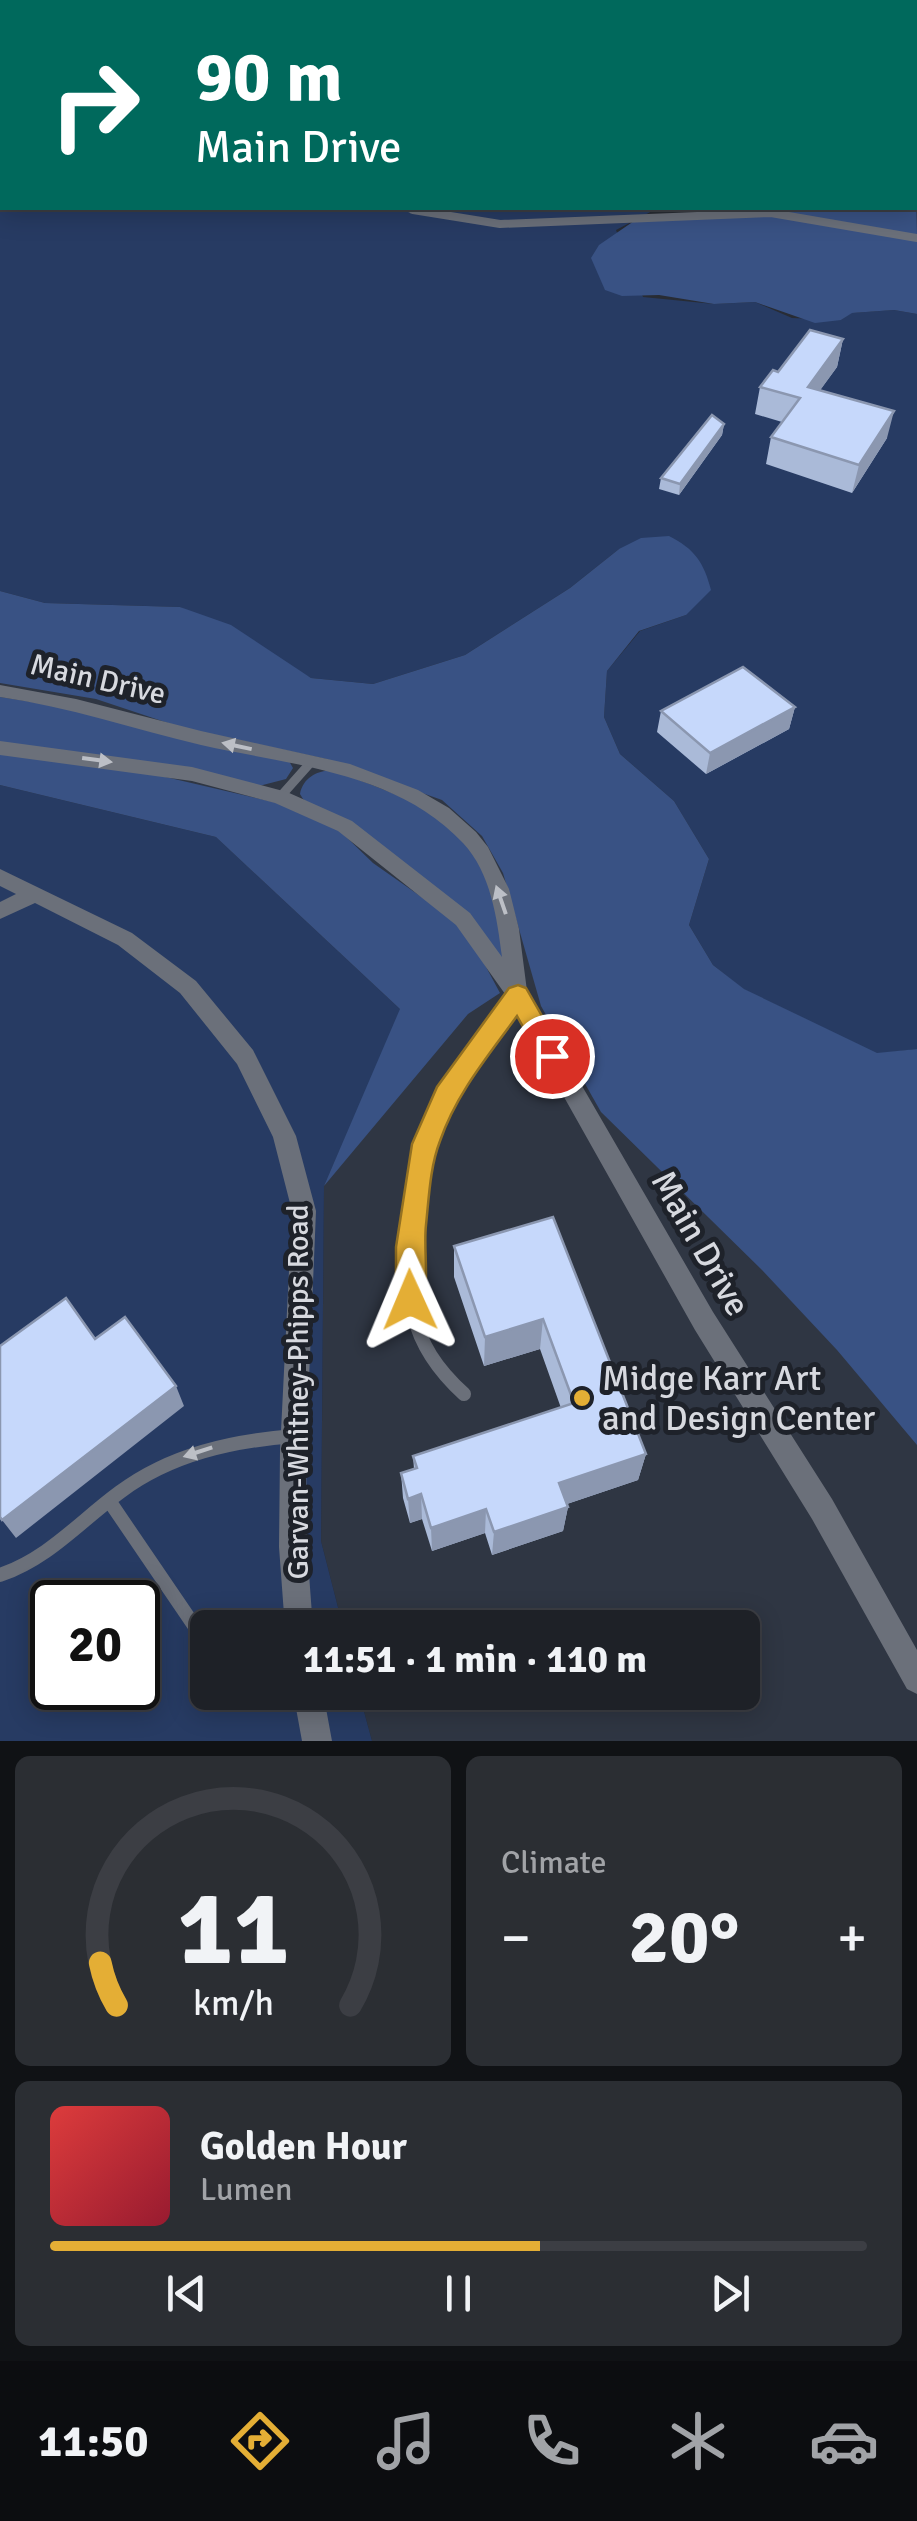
<!DOCTYPE html>
<html lang="en">
<head>
<meta charset="utf-8">
<style>
  body { margin:0; font-family:Signika,sans-serif; background:#2b2e33; color:#f1f3f6; height:100vh; display:flex; flex-direction:column; font-size:38px; white-space:nowrap }
  * { box-sizing:border-box; margin:0 }
  p { font-size:32px; color:#a1a3a7 }
  .icon { flex:none; width:55px; height:55px; fill:none; stroke:currentColor; stroke-width:2; stroke-linecap:round; stroke-linejoin:round }
  .map { position:relative; height:1741px; overflow:hidden }
  .sheet { display:flex; flex-direction:column; gap:15px; padding:15px; background:#101215; flex:1 }
  .sheet>* { flex:none }
  .guide { position:absolute; left:0px; top:0px; width:918px; height:210px; box-shadow:0 5px 25px #0003,0 0 0 2px #3c3e44; background:#00695c; color:#fff; overflow:hidden }
  .speed { position:absolute; left:30px; top:1580px; display:flex; gap:20px; font-size:50px; font-weight:700; text-align:center }
  .speed>* { display:grid; place-content:center; width:130px; height:130px; border-radius:50%; background:#1e2127; box-shadow:0 5px 25px #0003,0 0 0 2px #3c3e44; line-height:1 }
  .speed .limit { border:5px solid #111; border-radius:15px; background:#fff; color:#111 }
  .pin { position:absolute; display:grid; place-items:center; width:85px; height:85px; color:#fff; margin:-42px; border:5px solid #fff; border-radius:50%; box-shadow:0 2px 10px #0007 }
  .me { position:absolute; width:110px; margin:-55px; rotate:359deg; stroke-linejoin:round; filter:drop-shadow(0 0 8px #0008) }
  .turn { display:flex; align-items:center; gap:35px; height:210px; padding:0 30px; font-size:45px }
  .turn .icon { width:130px; height:130px; stroke-width:2.5 }
  .turn b { display:block; font-size:70px; line-height:85px }
  .big { font-size:75px; font-weight:800; line-height:1.1 }
  .sheet .tile { flex:1; display:flex; flex-direction:column; justify-content:center; gap:15px; min-width:0; padding:0 35px; border-radius:15px; background:#2b2e33 }
  .sheet .dial { align-items:center; gap:0 }
  .dial svg { height:260px; overflow:visible; fill:none; stroke:#3c3e44; stroke-width:7; stroke-linecap:round; text-anchor:middle }
  .dial text { fill:#f1f3f6; stroke:none }
  .song { display:flex; align-items:center; gap:30px }
  .cover { width:120px; height:120px; border-radius:15px; background:linear-gradient(135deg,hsl(0 70% 55%),hsl(350 70% 35%)) }
  .played { height:10px; border-radius:5px; background:linear-gradient(90deg,#e4ae35 60%,#3c3e44 60%) }
  .keys { display:flex; justify-content:space-around; direction:ltr }
  .heat { display:flex; justify-content:space-between; align-items:center; font-size:55px; direction:ltr }
  .sheet .tiles { flex:1; display:grid; gap:15px; grid-template-columns:1fr 1fr }
  .tile:last-child { grid-column:span 2 }
  .trip { position:absolute; left:190px; top:1610px; width:570px; height:100px; border-radius:15px; background:#1e2127; box-shadow:0 5px 25px #0003,0 0 0 2px #3c3e44; font-weight:800; line-height:100px; text-align:center }
  .tab-bar { display:flex; height:160px; justify-content:space-around; align-items:center; background:#0c0d10; color:#a1a3a7 }
  .tab-bar .icon { width:70px; height:70px }
  .tab-bar .active { color:#e4ae35 }
  .tab-bar b { font-size:45px; color:#f1f3f6 }
  .map>svg:first-child { display:block }
  .built { fill:#2f3643 }
  .green { fill:#273b63; fill-rule:evenodd }
  .forest { fill:#395284 }
  .lines { fill:none; stroke-linecap:round; stroke-linejoin:round }
  .service-far4 { stroke:#6b707a; stroke-width:5 }
  .service-far3 { stroke:#6b707a; stroke-width:8 }
  .service-far2 { stroke:#6b707a; stroke-width:9 }
  .service-far1 { stroke:#6b707a; stroke-width:11 }
  .service { stroke:#6b707a; stroke-width:14 }
  .minor { fill:#6b707a; fill-rule:evenodd }
  .wall { fill:#aabad8 }
  .shaded-wall { fill:#8b97b0 }
  .building { fill:#c6d8fb; stroke:#8b97b0; stroke-width:2.5 }
  .oneway { fill:#bcbfc6 }
  .route { fill:#e4ae35; stroke:#947122; stroke-width:2.5 }
  .poi-dot { fill:#e4ae35; stroke:#1e222a; stroke-width:4 }
  .labels { text-anchor:middle; stroke-width:10; stroke-linejoin:round; paint-order:stroke }
  .street-label { font-size:30px; fill:#d7d9df; stroke:#1e222a }
  .near-street-label { font-size:35px; fill:#d7d9df; stroke:#1e222a }
  .near-poi-label { font-size:35px; fill:#d7d9df; stroke:#1e222a; text-anchor:start }
</style>
</head>
<body>
<div class="map">
<svg width="917" height="1741" viewBox="0 0 917 1741">
  <rect width="100%" height="100%" fill="#282c34"/>
  <!-- built -->
  <path class="built" d="M0,651L491,763L917,1211V1741H372L359,1693L742,1692V1628L343,1627L321,1541L324,1186L216,837L0,785Z"/>
  <!-- green -->
  <path class="green" d="M0,37L2,208H658L616,230L643,297L714,304L755,302L792,318L841,320L851,313L894,310L917,314V1049L877,1054L743,989L713,965L689,925L709,859L674,801L620,754L604,717L607,671L640,631L686,615L619,549L570,588L465,655L373,684L311,678L180,607L45,603L0,591Z
    M0,785L216,837L401,1010L324,1186L321,1541L343,1627L208,1628V1692L359,1693L372,1741H0ZM52,1602H138V1688H52Z"/>
  <!-- forest -->
  <path class="forest" d="M915,124L917,235L772,210L665,212L668,208H915Z
    M771,213L917,240V314L894,310L852,313L841,320L815,323L755,302L714,304L659,295L622,296L605,290L591,258L599,245L634,221Z
    M669,536C695,549 704,563 711,590L686,615L639,631L607,671L604,717L620,754L674,801L709,859L689,925L713,965L744,989L877,1053L917,1049V1445L837,1350L762,1270L601,1112L541,1006L503,873L482,836L442,800L326,759L183,728L96,699L0,683V591L45,603L180,607L231,625L311,678L373,684L465,655L570,588L619,549L641,538Z
    M0,697L65,707L289,761L293,768L286,779L259,786L0,742Z
    M0,752L157,775L282,804L337,828L373,863L450,917L470,937L500,993L468,1014L324,1186L400,1009L216,837L0,785Z
    M332,770C396,794 474,817 494,892C501,917 504,943 509,969L303,799L300,794C303,778 316,771 332,770Z"/>
  <g class="lines">
    <!-- service-far4 -->
    <path class="service-far4" d="M399,208L429,213"/>
    <!-- service-far3 -->
    <path class="service-far3" d="M413,210L500,224L771,213L917,238"/>
    <!-- service-far2 -->
    <path class="service-far2" d="M280,797L312,761"/>
    <!-- service-far1 -->
    <path class="service-far1" d="M410,1223C422,1121 458,1076 517,996"/>
    <!-- service -->
    <path class="service" d="M411,1221C406,1296 406,1341 464,1394
      M110,1502L208,1646
      M0,1575C49,1558 79,1522 120,1492C171,1454 232,1441 294,1436"/>
    <!-- minor -->
    <path class="minor" d="M303,0H327L328,2H306Z
      M915,121H917V128H915Z
      M0,685L76,699L201,731L350,764L418,790L449,808L476,832L488,847L509,889L519,929L527,991L713,1312L832,1499L917,1650V1694L907,1689L812,1519L695,1330L510,1001L456,925L338,831L275,803L192,781L0,755V741L192,767L287,792L352,821L470,913L502,957C497,918 491,873 463,843C397,772 290,765 201,745C134,729 69,707 0,697Z
      M0,869L132,933L196,981L253,1050L296,1136L316,1211L306,1451L307,1547L313,1628H285L279,1547L280,1451L292,1211L273,1137L237,1064L180,993L118,945L35,903L0,919V902L16,894L0,886Z
      M293,1692H323L332,1741H302Z"/>
  </g>
  <!-- wall -->
  <path class="wall" d="M843,339L837,367L820,390L887,438L852,493L766,464L771,437L782,422L755,414L760,387Z
    M724,424L722,435L679,495L659,489L661,478Z
    M795,707L789,729L706,774L657,732L661,711Z
    M553,1217L646,1454L638,1480L567,1504L568,1507L563,1531L492,1555L485,1533L432,1551L422,1519L410,1523L403,1498L401,1473L414,1469L413,1456L561,1408L540,1349L484,1366L454,1277V1246Z"/>
  <!-- shaded-wall -->
  <path class="shaded-wall" d="M843,339L837,367L803,414L808,387Z
    M894,411L887,438L852,493L859,465Z
    M724,424L722,435L679,495L680,484Z
    M795,707L789,729L706,774L710,753Z
    M543,1319L540,1349L484,1366L485,1337Z
    M176,1386L184,1406L16,1538L2,1520Z
    M646,1454L638,1480L555,1508L559,1483Z
    M421,1494L422,1519L410,1523L408,1499Z
    M568,1507L563,1531L492,1555L494,1532Z
    M486,1509L485,1533L432,1551L431,1528Z"/>
  <!-- building -->
  <path class="building" d="M810,330L843,339L808,387L894,411L859,465L771,437L800,398L760,387L773,370L778,372Z
    M712,415L724,424L680,484L661,478Z
    M743,667L795,707L710,753L661,711Z
    M553,1217L646,1454L559,1483L568,1507L494,1532L486,1509L431,1528L421,1494L408,1499L401,1473L417,1468L413,1456L574,1403L543,1319L485,1337L454,1246Z
    M66,1298L95,1339L125,1317L176,1386L2,1520L0,1517V1346Z"/>
  <!-- one-way arrows -->
  <defs><path id="oneway-solid" d="M-6-.8H1V-3.2L6.5 0L1 3.2V.8H-6Z" transform="scale(2.5)"/></defs>
  <g class="oneway">
    <use href="#oneway-solid" transform="translate(237 746) rotate(-168)"/>
    <use href="#oneway-solid" transform="translate(97 760) rotate(8)"/>
    <use href="#oneway-solid" transform="translate(501 900) rotate(-109)"/>
    <use href="#oneway-solid" transform="translate(198 1452) rotate(162)"/>
  </g>
  <!-- route -->
  <path class="route" d="M518,985L526,988L565,1056L561,1063L552,1066L543,1063L517,1016C488,1056 456,1094 440,1141C430,1167 429,1197 426,1225C423,1251 431,1285 420,1309L410,1313L400,1309L396,1300V1247L412,1144L437,1087L509,988Z"/>
  <!-- markers -->
  <circle class="poi-dot" cx="582" cy="1398" r="10"/>
  <g class="labels">
    <!-- street labels -->
    <g class="street-label">
      <text transform="translate(98 679) rotate(13)" y="10">Main Drive</text>
      <text transform="translate(298 1392) rotate(-90)" y="10">Garvan-Whitney-Phipps Road</text>
    </g>
    <!-- near-street labels -->
    <g class="near-street-label">
      <text transform="translate(701 1243) rotate(60)" y="12">Main Drive</text>
    </g>
    <!-- near-poi labels -->
    <g class="near-poi-label">
      <text x="602" y="1390">Midge Karr Art<tspan x="602" dy="40">and Design Center</tspan></text>
    </g>
  </g>
</svg>
<div class="speed"><div class="limit">20</div></div>
<div class="pin" style="left:552px;top:1056px;background:#d93025"><svg class="icon" aria-label="arrive" viewBox="0 0 24 24"><path d="M6 21V4h12l-3 4 3 4H6"/></svg></div>
<svg class="me" style="left:410px;top:1300px" viewBox="-20 -20 40 40"><path d="M0-17L14 15 0 8-14 15z" fill="#e4ae35" stroke="#fff" stroke-width="4"/></svg>
<div class="trip">11:51 · 1 min · 110 m</div>
<div class="guide">
<div class="turn"><svg class="icon" aria-label="right" viewBox="0 0 24 24"><path d="M7 20v-9h11M14 6l5 5-5 5"/></svg><div><b>90 m</b>Main Drive</div></div>
</div>
</div>
<section class="sheet">
<div class="tiles">
<div class="tile dial"><svg viewBox="0 0 100 80">
<path d="M14 69A42 42 0 1 1 86 69"/>
<path d="M14 69A42 42 0 0 1 9 56" stroke="#e4ae35"/>
<text x="50" y="56" font-size="32" font-weight="700">11</text>
<text x="50" y="72" font-size="11">km/h</text>
</svg></div>
<div class="tile"><p>Climate</p>
<div class="heat"><a>−</a><b class="big">20°</b><a>+</a></div>
</div>
<div class="tile">
<div class="song"><i class="cover"></i><div><b>Golden Hour</b><p>Lumen</p></div></div>
<div class="played"></div>
<div class="keys"><svg class="icon" aria-label="previous" viewBox="0 0 24 24"><path d="M18 5L8 12l10 7zM5 5v14"/></svg><svg class="icon" aria-label="pause" viewBox="0 0 24 24"><path d="M8 5v14M16 5v14"/></svg><svg class="icon" aria-label="next" viewBox="0 0 24 24"><path d="M6 5l10 7-10 7zM19 5v14"/></svg></div>
</div>
</div>
</section>
<nav class="tab-bar">
<b>11:50</b>
<svg class="icon active" aria-label="directions" viewBox="0 0 24 24"><path d="M12 3l9 9-9 9-9-9zM9 14v-3h6M13 9l2 2-2 2"/></svg>
<svg class="icon" aria-label="music" viewBox="0 0 24 24"><path d="M9 18V5l10-2v13"/><circle cx="6" cy="18" r="3"/><circle cx="16" cy="16" r="3"/></svg>
<svg class="icon" aria-label="phone" viewBox="0 0 24 24"><path d="M5 4h4l2 5-3 2q2 4 5 5l2-3 5 2v4C11 20 4 13 5 4z"/></svg>
<svg class="icon" aria-label="climate" viewBox="0 0 24 24"><path d="M12 3v18M4 7l16 10M4 17L20 7"/></svg>
<svg class="icon" aria-label="car" viewBox="0 0 24 24"><path d="M5 17H2v-5l4-1 3-4h7l3 4 3 1v5h-3M9 17h6M6 11h13"/><circle cx="7" cy="17" r="2"/><circle cx="17" cy="17" r="2"/></svg>
</nav>
</body>
</html>
